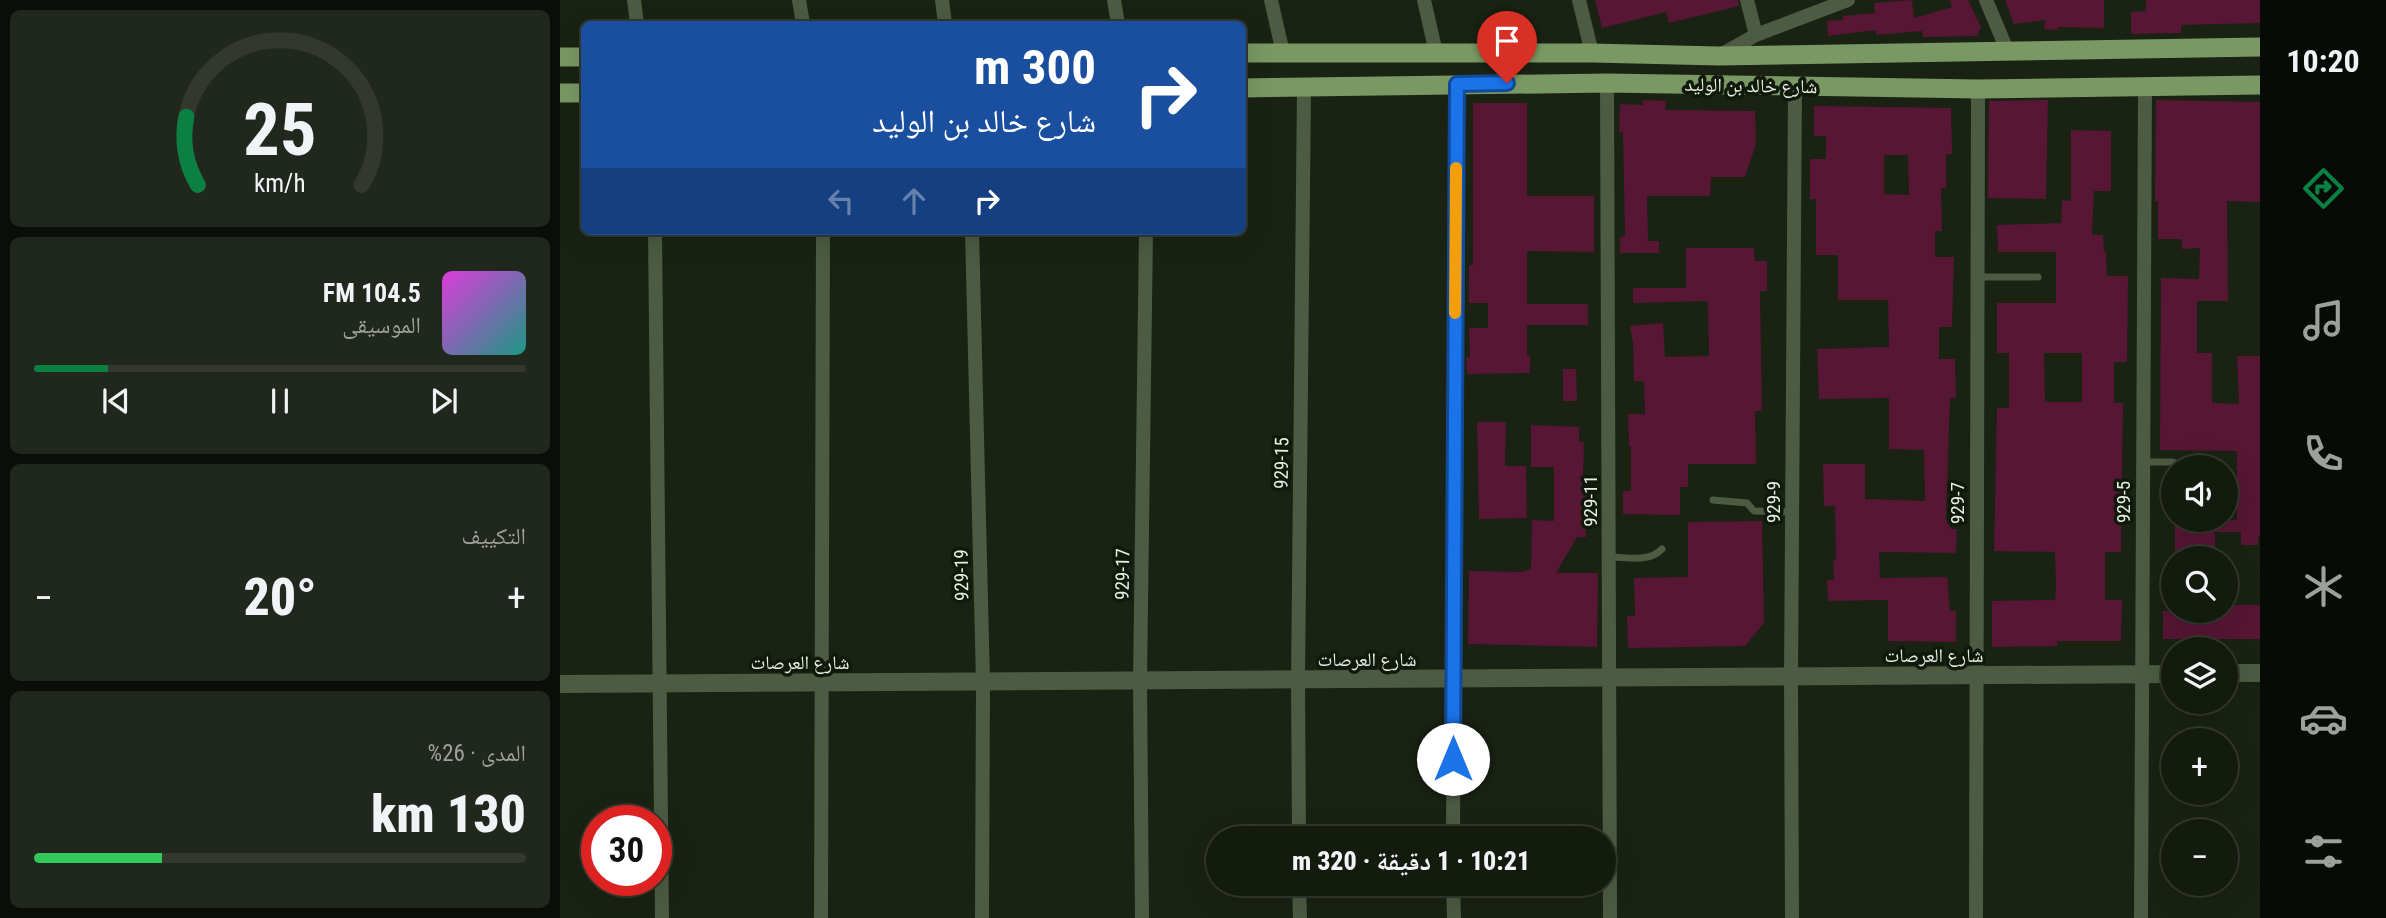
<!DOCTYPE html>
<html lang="ar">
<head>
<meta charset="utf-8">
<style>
  body { margin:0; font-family:"Roboto Condensed","Noto Naskh Arabic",sans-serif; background:#20271c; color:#f1f3f6; direction:rtl; height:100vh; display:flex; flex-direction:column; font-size:26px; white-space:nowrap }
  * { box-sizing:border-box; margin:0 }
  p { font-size:23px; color:#9da19e }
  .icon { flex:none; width:38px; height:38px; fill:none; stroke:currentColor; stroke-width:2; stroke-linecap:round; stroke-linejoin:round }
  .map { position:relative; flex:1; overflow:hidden; direction:ltr }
  .sheet { display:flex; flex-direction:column; gap:10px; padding:10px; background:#0a0e08; width:560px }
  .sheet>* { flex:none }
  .guide { position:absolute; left:21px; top:21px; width:665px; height:214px; border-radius:10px; box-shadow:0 7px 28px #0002,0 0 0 2px #32382e; direction:rtl; background:#1a4fa0; color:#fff; overflow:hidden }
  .fabs { position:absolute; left:1601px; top:455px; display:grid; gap:14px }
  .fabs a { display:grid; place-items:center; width:77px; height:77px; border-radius:50%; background:#131a0e; box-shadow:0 7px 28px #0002,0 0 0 2px #32382e; font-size:35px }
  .speed { position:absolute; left:21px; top:805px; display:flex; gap:14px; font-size:35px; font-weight:700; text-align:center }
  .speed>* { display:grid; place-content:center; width:91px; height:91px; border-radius:50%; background:#131a0e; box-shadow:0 7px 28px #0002,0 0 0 2px #32382e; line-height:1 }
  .speed .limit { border:10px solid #d22; background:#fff; color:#111 }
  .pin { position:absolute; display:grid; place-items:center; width:60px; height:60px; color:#fff; margin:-72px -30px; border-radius:50% 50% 50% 0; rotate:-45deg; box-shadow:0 0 7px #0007 }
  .pin .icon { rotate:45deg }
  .me { position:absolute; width:77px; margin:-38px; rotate:0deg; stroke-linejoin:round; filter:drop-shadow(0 0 5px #0008) }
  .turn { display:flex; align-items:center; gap:24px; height:147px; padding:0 35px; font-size:32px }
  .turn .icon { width:91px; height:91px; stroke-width:2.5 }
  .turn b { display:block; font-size:49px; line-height:60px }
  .lanes { display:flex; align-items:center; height:66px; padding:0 35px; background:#0003; justify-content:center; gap:35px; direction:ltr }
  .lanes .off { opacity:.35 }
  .big { font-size:52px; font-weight:800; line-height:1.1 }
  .sheet .tile { flex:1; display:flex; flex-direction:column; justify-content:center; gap:10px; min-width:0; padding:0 24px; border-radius:10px; background:#20271c }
  .sheet .dial { align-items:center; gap:0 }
  .dial svg { height:182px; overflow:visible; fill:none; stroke:#32382e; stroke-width:7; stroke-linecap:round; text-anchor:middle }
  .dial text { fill:#f1f3f6; stroke:none }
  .song { display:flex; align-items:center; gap:21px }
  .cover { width:84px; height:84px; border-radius:10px; background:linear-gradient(135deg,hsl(300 70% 55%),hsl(170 70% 35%)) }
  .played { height:7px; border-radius:4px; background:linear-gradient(90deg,#0b8043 15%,#32382e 15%) }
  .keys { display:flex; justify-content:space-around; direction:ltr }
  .heat { display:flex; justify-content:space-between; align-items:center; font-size:38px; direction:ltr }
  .charge { height:10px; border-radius:5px; background:linear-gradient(90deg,#34c759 26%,#32382e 0) }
  .trip { position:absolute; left:646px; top:826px; width:410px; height:70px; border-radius:35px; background:#131a0e; box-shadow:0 7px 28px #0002,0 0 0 2px #32382e; font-weight:800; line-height:70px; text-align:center; direction:rtl }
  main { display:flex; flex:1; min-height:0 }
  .menu { display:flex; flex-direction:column; width:126px; justify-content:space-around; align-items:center; background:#080a06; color:#9da19e }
  .menu .icon { width:49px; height:49px }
  .menu .active { color:#0b8043 }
  .menu b { font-size:32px; color:#f1f3f6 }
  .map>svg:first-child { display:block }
  .building { fill:#561634; fill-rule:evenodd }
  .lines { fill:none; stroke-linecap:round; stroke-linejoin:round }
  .service { stroke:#4c5b42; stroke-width:7 }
  .minor { stroke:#4c5b42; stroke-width:14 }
  .tertiary { stroke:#4c5b42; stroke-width:18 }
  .primary { stroke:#799863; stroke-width:19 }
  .route-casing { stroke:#114b97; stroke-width:18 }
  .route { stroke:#1a73e8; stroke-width:12 }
  .slow { stroke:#f59e0b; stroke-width:12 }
  .labels { text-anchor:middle; stroke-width:7; stroke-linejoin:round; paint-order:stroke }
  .street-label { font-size:19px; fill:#e7eee4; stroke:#10190b }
</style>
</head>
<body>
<main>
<nav class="menu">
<b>10:20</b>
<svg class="icon active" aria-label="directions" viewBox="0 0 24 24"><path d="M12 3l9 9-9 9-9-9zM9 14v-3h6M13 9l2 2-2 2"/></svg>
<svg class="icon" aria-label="music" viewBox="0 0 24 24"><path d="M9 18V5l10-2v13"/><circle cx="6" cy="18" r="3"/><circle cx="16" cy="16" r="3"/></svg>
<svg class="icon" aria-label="phone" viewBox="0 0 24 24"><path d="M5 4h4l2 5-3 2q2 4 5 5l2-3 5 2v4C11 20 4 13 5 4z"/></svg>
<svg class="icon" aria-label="climate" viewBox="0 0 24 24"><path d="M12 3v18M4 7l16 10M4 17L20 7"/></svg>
<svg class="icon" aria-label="car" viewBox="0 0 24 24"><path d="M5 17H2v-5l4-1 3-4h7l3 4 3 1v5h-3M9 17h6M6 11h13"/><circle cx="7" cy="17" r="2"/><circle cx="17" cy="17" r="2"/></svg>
<svg class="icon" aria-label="filters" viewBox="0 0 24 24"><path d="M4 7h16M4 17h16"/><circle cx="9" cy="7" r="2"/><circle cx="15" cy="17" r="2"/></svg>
</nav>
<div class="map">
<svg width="1700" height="918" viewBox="0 0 1700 918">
  <rect width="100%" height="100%" fill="#192213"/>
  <!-- building -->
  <path class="building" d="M1035,0H1178L1179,6L1109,23L1106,12L1042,28Z
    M1352,0L1354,18L1392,7L1390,0H1408L1421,27L1417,36L1363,37L1362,31L1316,35V30L1268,36L1267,21L1283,20V16L1315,13L1314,3Z
    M1445,0H1544V28L1498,27V30L1484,29L1485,20L1454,24Z
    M1586,0H1700V23L1621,25V33L1571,34V12L1586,11Z
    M1083,100L1106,101L1105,110L1195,111L1196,144L1185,177H1151L1150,196H1087L1088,241H1099V253H1060V237L1065,236L1063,132H1059L1060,104L1083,105Z
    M1488,100L1486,199L1428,198L1429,101Z
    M1596,100L1700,102V202L1667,201L1668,301H1637V353H1652V403L1679,404L1677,356H1700V537H1698V545H1681V532H1655V551H1626V558H1615V522L1677,520V451L1600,450L1601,278L1639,279L1640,248L1622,249V239H1598V201H1595Z
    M913,103H967V196H1034V252L967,251V304H1028V325H967V356H970V373L907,374L906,357H910L909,328H928V303H909V265H913Z
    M1254,106L1391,108L1392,154H1386V188H1381L1382,231H1375V257H1394L1392,327H1379V359H1395L1396,398H1390L1386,519L1391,529H1397L1396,553L1319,552L1320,578L1387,577L1390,611H1396V642L1328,641V600L1268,601L1267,580H1274L1273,560H1276L1275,506H1264L1263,464H1305V499L1365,501L1364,450L1329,449V398L1259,399L1257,349L1329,347L1328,300H1278V255H1256V199H1250V159H1266V136H1254ZM1324,155H1348L1349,195L1324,194Z
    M1511,130L1551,131V191H1534L1532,235H1543L1544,252H1546L1547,276H1568L1567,362H1554V403H1563L1561,552H1545V600H1562L1561,641H1497V646L1432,647V601L1495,600L1496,589L1495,552L1434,551L1437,408H1449V353H1437V303H1496V252H1438L1437,225L1501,223L1502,200L1511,201ZM1484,353H1522V402H1485Z
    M1126,248H1194L1195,261H1207V291H1200L1202,411H1195L1196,464H1128V487H1120V515L1063,514V491H1071V446H1069L1068,414H1085L1084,381H1074L1073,342L1070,326L1103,323L1105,357L1149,356L1148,301L1073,303V288H1126Z
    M1003,369H1016L1017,401H1003Z
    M917,422H946L945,466H966L967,518L919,519Z
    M971,425L1019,427V442H1024L1023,478H1026V537H1017L996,573H1038L1037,647L908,644L909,571L961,572L971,569L972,520L994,521V467H971Z
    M1202,521L1204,623L1185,646L1068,648L1067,616H1075L1074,578L1128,577V522Z
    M1666,605H1700V639H1603V611H1666Z"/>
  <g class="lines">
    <!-- service -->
    <path class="service" d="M1418,277H1478
      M1583,462H1612L1629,467
      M1153,500L1187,503L1194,511L1232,512
      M1050,557C1067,557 1089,563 1102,549"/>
    <!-- minor -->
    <path class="minor" d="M74,0L77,24
      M239,0L243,24
      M382,0L385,24
      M554,0L558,24
      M711,0L723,53
      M864,0L876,53
      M1019,0L1032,53
      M1187,0L1196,35
      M1426,0L1447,50
      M1160,55L1196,35L1288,0
      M1047,83L1050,918
      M95,231L102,918
      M412,231L423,682L422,918
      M739,838L738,680L744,88
      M893,838L897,84
      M739,884L740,918
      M893,884L894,918
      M261,918L263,231
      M582,918L580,681L586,231
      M1232,918L1231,677L1235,86
      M1416,918L1418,89
      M1581,918L1585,87"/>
    <!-- tertiary -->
    <path class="tertiary" d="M1666,673H1700
      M0,684L1614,674"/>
    <!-- primary -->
    <path class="primary" d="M682,53H1032L1159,56L1700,47
      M0,57H24
      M682,88L1047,83L1418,89L1700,85
      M0,93H24"/>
  </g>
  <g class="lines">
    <defs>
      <path id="route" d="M893,759L897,84L947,83"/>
    </defs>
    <!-- route casing -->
    <use href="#route" class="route-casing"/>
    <!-- route -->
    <use href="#route" class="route"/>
    <!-- slow -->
    <path class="slow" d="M895,313L896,168"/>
  </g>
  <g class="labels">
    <!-- street labels -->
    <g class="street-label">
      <text transform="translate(1191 85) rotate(1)" y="7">شارع خالد بن الوليد</text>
      <text transform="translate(721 463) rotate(-89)" y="7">929-15</text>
      <text transform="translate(1030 501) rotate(-90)" y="7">929-11</text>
      <text transform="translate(1213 502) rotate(-90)" y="7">929-9</text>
      <text transform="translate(1563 502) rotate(-90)" y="7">929-5</text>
      <text transform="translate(1397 503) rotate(-90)" y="7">929-7</text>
      <text transform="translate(562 574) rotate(-89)" y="7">929-17</text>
      <text transform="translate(401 575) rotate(-91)" y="7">929-19</text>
      <text x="1374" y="662">شارع العرصات</text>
      <text x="807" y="666">شارع العرصات</text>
      <text x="240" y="669">شارع العرصات</text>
    </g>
  </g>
</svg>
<div class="fabs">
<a><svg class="icon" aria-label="sound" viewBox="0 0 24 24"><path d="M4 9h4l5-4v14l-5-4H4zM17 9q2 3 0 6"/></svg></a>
<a><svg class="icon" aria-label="search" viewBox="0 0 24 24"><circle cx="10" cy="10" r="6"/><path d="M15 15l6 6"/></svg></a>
<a><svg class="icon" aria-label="layers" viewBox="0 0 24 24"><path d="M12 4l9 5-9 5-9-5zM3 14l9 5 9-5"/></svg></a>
<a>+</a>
<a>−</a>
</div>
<div class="speed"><div class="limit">30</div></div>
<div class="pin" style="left:947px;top:83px;background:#d93025"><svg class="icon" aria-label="arrive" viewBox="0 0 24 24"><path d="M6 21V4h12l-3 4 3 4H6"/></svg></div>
<svg class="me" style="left:893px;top:759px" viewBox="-20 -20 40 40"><circle r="19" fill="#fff"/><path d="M0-13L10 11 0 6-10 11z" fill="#1a73e8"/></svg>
<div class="trip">10:21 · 1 دقيقة · 320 m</div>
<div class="guide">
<div class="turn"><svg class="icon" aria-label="right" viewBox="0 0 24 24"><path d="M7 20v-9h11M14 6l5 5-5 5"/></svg><div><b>300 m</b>شارع خالد بن الوليد</div></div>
<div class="lanes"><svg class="icon off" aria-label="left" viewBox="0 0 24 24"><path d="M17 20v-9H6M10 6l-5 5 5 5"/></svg><svg class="icon off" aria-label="ahead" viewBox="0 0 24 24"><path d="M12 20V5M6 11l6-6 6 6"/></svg><svg class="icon" aria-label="right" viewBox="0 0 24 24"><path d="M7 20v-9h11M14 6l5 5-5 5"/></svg></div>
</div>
</div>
<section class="sheet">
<div class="tile dial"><svg viewBox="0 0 100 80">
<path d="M14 69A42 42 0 1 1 86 69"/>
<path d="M14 69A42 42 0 0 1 9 39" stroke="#0b8043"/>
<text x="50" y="56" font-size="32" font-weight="700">25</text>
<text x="50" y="72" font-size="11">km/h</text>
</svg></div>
<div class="tile">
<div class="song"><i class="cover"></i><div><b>104.5 FM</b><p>الموسيقى</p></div></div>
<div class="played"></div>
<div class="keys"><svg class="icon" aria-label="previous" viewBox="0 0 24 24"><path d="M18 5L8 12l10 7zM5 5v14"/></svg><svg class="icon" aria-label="pause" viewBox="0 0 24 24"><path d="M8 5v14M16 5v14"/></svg><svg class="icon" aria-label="next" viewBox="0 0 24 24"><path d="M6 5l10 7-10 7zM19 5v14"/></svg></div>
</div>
<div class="tile"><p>التكييف</p>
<div class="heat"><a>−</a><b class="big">20°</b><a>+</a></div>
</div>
<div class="tile"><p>المدى · 26%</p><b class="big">130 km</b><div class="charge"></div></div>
</section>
</main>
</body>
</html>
